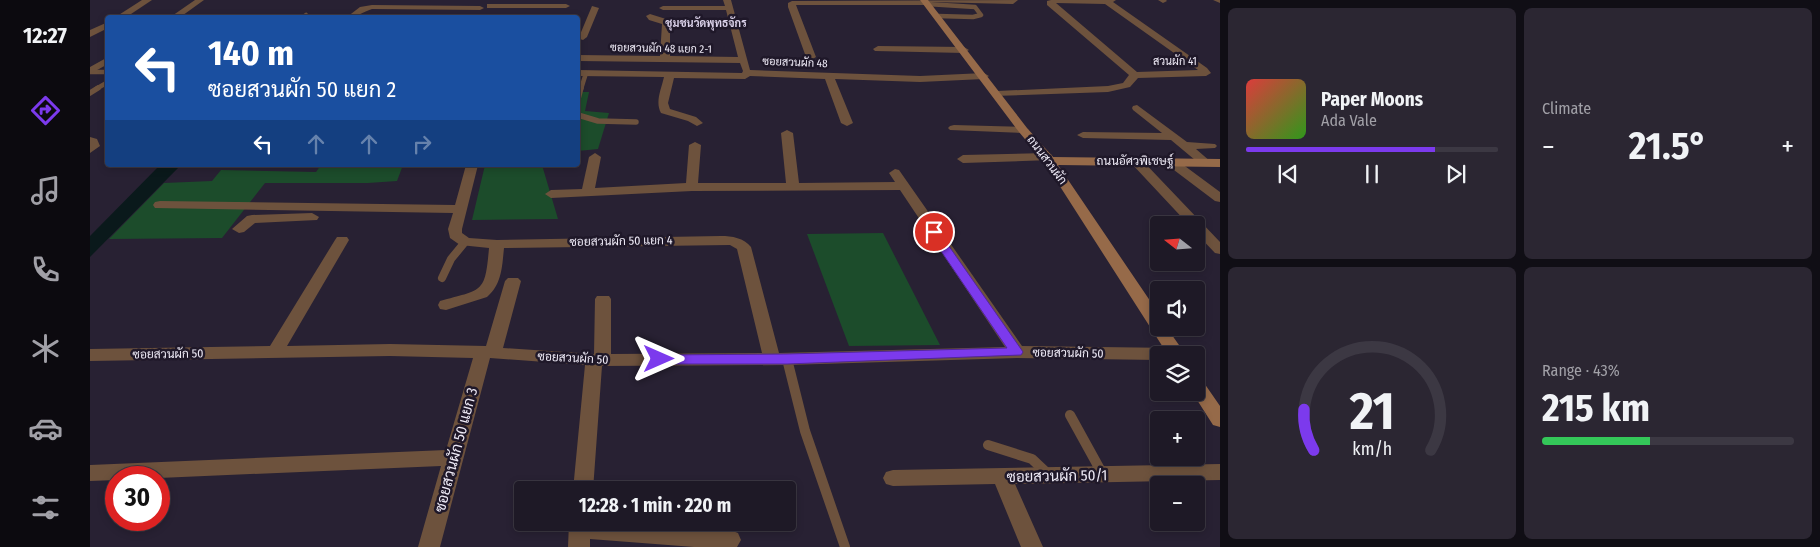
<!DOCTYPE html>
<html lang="en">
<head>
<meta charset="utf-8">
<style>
  body { margin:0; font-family:"Fira Sans Condensed",Sarabun,sans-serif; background:#2b2632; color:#f1f3f6; height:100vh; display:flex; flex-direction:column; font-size:19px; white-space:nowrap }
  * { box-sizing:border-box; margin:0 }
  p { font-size:16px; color:#a1a0a7 }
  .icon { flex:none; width:28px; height:28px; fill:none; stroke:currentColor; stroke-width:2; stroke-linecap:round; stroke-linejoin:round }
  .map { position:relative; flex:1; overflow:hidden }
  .sheet { display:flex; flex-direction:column; gap:8px; padding:8px; background:#100e15; width:600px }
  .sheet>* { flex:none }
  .banner { position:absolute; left:15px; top:15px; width:475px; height:152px; border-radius:5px; box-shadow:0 2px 8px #0003,0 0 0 1px #3c3843; background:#1a4fa0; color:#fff; overflow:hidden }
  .needle { width:32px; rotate:287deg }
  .fabs { position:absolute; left:1060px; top:216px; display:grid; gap:10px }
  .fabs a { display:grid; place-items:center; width:55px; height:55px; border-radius:5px; background:#1e1926; box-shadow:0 2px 8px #0003,0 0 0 1px #3c3843; font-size:25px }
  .speed { position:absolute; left:15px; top:466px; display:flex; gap:10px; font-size:25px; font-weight:700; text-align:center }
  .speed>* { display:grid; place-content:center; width:65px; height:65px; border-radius:50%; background:#1e1926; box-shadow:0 2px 8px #0003,0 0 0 1px #3c3843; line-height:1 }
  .speed .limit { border:8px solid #d22; background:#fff; color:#111 }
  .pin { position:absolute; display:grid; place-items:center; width:42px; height:42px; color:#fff; margin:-21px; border:2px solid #fff; border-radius:50%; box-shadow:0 1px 5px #0007 }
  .me { position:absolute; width:55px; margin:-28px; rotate:90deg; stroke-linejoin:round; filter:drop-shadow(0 0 4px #0008) }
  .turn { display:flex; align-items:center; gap:18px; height:105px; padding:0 20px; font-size:22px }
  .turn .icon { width:65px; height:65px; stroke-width:2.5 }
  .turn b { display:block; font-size:35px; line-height:42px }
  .lanes { display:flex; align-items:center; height:48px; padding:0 20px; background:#0003; justify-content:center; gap:25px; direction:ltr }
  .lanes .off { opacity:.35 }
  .big { font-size:38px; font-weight:700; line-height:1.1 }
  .sheet .tile { flex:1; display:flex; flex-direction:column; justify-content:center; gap:8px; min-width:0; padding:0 18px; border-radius:8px; background:#2b2632 }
  .sheet .dial { align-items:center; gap:0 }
  .dial svg { height:130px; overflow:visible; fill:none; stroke:#3c3843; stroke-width:7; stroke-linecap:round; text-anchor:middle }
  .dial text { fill:#f1f3f6; stroke:none }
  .song { display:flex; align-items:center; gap:15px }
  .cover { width:60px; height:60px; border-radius:8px; background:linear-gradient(135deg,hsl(0 70% 55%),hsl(110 70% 35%)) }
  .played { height:5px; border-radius:2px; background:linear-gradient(90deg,#7c3aed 75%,#3c3843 75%) }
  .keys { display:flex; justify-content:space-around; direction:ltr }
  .heat { display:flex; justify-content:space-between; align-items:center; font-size:28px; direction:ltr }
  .charge { height:8px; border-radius:4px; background:linear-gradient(90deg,#34c759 43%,#3c3843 0) }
  .sheet .tiles { flex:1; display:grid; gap:8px; grid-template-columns:repeat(2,1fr) }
  .trip { position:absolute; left:424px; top:481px; width:282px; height:50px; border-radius:5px; background:#1e1926; box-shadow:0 2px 8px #0003,0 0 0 1px #3c3843; font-weight:700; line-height:50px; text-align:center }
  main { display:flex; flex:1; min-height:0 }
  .tabs { display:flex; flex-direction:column; width:90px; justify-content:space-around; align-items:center; background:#0c0a0f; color:#a1a0a7 }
  .tabs .icon { width:35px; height:35px }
  .tabs .current { color:#7c3aed }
  .tabs b { font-size:22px; color:#f1f3f6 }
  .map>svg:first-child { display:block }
  .green { fill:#1c4c2b }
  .water { fill:#0a191b }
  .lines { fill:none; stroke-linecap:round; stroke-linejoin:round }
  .lane-far3 { stroke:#6d523d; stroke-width:4.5 }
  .lane-far2 { stroke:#6d523d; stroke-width:5.5 }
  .lane-far1 { stroke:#6d523d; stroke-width:8 }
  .lane { stroke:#6d523d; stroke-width:10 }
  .street { fill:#6d523d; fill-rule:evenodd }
  .secondary { fill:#966a49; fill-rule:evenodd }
  .route { fill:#7c3aed; stroke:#51269a }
  .labels { text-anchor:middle; stroke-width:5; stroke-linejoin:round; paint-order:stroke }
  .far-neighbourhood-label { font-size:11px; font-weight:bold; fill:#ddd4ec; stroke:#1f1829 }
  .far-street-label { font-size:11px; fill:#eeeaf6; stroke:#1f1829 }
  .street-label { font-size:12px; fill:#eeeaf6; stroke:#1f1829 }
  .near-street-label { font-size:15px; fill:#eeeaf6; stroke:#1f1829 }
</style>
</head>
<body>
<main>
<nav class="tabs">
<b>12:27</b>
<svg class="icon current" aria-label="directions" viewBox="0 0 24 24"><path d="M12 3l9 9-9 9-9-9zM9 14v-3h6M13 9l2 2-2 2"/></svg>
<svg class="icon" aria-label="music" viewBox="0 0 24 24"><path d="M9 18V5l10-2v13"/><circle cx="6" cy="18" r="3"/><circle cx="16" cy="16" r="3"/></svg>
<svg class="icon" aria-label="phone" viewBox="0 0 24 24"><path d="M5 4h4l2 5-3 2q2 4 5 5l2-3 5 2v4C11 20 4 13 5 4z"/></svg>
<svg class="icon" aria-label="climate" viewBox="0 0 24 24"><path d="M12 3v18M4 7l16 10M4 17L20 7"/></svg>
<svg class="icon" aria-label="car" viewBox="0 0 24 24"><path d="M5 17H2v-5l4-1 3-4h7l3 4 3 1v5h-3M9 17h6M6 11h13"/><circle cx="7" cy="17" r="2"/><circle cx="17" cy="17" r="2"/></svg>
<svg class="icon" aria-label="filters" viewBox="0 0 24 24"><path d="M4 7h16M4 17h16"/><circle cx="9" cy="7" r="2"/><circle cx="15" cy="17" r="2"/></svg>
</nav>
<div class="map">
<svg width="1130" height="547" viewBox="0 0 1130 547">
  <rect width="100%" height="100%" fill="#282133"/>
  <!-- green -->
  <path class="green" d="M488,92H499L495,111L519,113L508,149L488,151Z
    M231,165H313L307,181L278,183H175L132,238L19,239L74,183L122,181L131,170L226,172Z
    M395,165H452L468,219L382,220Z
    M793,233L850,345L759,346L717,234Z"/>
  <!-- water -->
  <path class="water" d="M70,165H91L0,257V236Z"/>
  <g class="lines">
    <!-- lane-far3 -->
    <path class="lane-far3" d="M837,4L885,7L891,15L883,17L848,16
      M212,18L216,15
      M0,72H18
      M6,89L18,82
      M491,89L496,73"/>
    <!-- lane-far2 -->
    <path class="lane-far2" d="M0,93L8,88
      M488,99L491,88
      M488,115L508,121L546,122"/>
    <!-- lane-far1 -->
    <path class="lane-far1" d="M352,278L361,259L375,242"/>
    <!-- lane -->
    <path class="lane" d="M697,359L715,431L755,547
      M980,415L1012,473
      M898,445L942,459L959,475"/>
    <!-- street -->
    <path class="street" d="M52,0H62L35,18H24Z
      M105,0H114L89,18H79Z
      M633,0H641L660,70L830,76L894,73L899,76L894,79L830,82L745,79L763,123L757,126L751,123L735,79L660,76L655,79L584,78L578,103L580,109L606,117L613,123L607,126L598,121L571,113C565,102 571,90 574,77L488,76V70L652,73L653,71L650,63L488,61V55L570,56L572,24L559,20L556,16L560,14L576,19L580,23V56L648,57L636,10H573L569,8L573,6H635Z
      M928,0L923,4L840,2L836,5H706L726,57L721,60L716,57L698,7V3L702,1Z
      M961,0H1026L1023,2L1117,68L1121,73L1116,76L1048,78L1040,87L1018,92L903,96L902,94L907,91L1018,86L1033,83L1039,75L957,5V1ZM966,3L1015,4L1108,70L1047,72Z
      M1068,0H1076L1077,1L1073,3Z
      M1123,0H1130V3Z
      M397,4H476L480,6L476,8H397Z
      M282,5L390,6L394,8L390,10L282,9C272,12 267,18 257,17L270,7Z
      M502,6L509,8L497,37L493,40L490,39L489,37Z
      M18,22V28L0,37V30Z
      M788,46L874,47L879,50L874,53L785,51L783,49Z
      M18,57V64L0,74V67Z
      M1047,105L1097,142L1125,144L1127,146L1125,148L1106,149L1121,162L1119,165H1111L1081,140L993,138L987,135L993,132L1072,133L1043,110L1042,108L1043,106Z
      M864,125L933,127L939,130L933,133L860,130L858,128L860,126Z
      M697,130L703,133L709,183L805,182L799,173L805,169L809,170L932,346L1086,348L1092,350L1095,354L1069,355V360L927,358L697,365L512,366L503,490H483L495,365L400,358L350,547H328L351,466L69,478H26V480L0,481V465L356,450L383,358L300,356L0,361V349L180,346L245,240L247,237H257L259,240L197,346L300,344L396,346L415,281L418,278H428L431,281L413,348L504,354L505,299L507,296H519L521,299V354L672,353L647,249L640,245L414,248C412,267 412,284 397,297L356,310L350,309L348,305L350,301C393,289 395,294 399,248L370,245L360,238L358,229L363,213L65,208L63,205L65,202L70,201L365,205L376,165H388L372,229V233L379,238L407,240L631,236C642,236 654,238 661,247L689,353L915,347L810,190L602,191L461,198L455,194L461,190L492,189L499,157L505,153L511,157L505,188L596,183L599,145L605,142L611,145L608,183H696L691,133Z
      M0,137L7,139L10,146L0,153Z
      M957,153L961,154L963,157L961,160L873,163L867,159L873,155Z
      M1045,156L1049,157L1130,242V254L1125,253L1106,233V225H1099L1041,163L1039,160Z
      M1080,157L1084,158L1130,192V202L1125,201L1076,164L1074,161L1076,158Z
      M222,213L229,217L227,220L165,223L154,232L149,233L142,229L157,216L162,215Z
      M1130,464V480L925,484L953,547H931L905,484L803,486L796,484L793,478L796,472L803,470Z
      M479,522H531L640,530L648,533L651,540L647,547H604L500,539V547H478Z"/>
    <!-- secondary -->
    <path class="secondary" d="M830,0H838L937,128L963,157L1130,159V167L968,165L1069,314V328H1077L1096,355H1078L955,163L929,132Z
      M1106,379L1112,380L1130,406V427L1123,425L1102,392H1106Z"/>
  </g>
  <!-- route -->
  <path class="route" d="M844,228L847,229L931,349L933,352L931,355L697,364H569L564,363L562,359L564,356L569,355L697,354L917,348L838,232Z"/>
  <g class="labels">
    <!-- far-neighbourhood labels -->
    <g class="far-neighbourhood-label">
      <text x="616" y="27">ชุมชนวัดพุทธจักร</text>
    </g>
    <!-- far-street labels -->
    <g class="far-street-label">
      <text transform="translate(571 48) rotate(1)" y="4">ซอยสวนผัก 48 แยก 2-1</text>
      <text x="1085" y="65">สวนผัก 41</text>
      <text transform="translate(705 62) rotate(2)" y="4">ซอยสวนผัก 48</text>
    </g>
    <!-- street labels -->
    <g class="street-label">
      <text transform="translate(957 160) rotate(53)" y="4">ถนนสวนผัก</text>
      <text x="1045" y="165">ถนนอัศวพิเชษฐ์</text>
      <text transform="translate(531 241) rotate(-1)" y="4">ซอยสวนผัก 50 แยก 4</text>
      <text transform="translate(978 353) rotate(1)" y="4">ซอยสวนผัก 50</text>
      <text transform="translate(78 354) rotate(-1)" y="4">ซอยสวนผัก 50</text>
      <text transform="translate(483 358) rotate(3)" y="4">ซอยสวนผัก 50</text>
    </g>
    <!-- near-street labels -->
    <g class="near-street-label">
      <text transform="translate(366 450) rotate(-75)" y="5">ซอยสวนผัก 50 แยก 3</text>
      <text transform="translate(967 476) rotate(-1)" y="5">ซอยสวนผัก 50/1</text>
    </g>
  </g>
</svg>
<div class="fabs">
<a><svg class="needle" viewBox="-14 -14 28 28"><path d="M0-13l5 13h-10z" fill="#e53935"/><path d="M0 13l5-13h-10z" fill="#a1a0a7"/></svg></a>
<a><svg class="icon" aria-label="sound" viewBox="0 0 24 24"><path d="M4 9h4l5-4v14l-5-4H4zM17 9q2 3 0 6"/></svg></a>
<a><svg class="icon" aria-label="layers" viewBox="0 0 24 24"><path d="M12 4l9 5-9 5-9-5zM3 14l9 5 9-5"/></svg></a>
<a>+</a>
<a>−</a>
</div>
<div class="speed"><div class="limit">30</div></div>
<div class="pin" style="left:844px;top:232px;background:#d93025"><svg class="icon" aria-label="arrive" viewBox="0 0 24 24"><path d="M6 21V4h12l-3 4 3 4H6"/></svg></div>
<svg class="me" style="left:569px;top:359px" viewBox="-20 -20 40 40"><path d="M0-17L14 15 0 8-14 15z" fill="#7c3aed" stroke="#fff" stroke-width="4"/></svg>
<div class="trip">12:28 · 1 min · 220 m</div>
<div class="banner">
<div class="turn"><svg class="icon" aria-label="left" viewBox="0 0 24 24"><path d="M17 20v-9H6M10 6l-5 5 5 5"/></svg><div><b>140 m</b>ซอยสวนผัก 50 แยก 2</div></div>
<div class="lanes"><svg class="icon" aria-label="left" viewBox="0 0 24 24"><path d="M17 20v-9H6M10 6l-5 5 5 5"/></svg><svg class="icon off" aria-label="ahead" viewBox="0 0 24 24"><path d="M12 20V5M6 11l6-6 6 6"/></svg><svg class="icon off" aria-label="ahead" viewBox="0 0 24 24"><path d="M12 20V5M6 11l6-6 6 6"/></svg><svg class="icon off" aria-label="right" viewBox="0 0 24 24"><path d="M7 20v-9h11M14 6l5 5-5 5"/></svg></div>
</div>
</div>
<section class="sheet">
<div class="tiles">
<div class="tile">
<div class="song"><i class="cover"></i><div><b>Paper Moons</b><p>Ada Vale</p></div></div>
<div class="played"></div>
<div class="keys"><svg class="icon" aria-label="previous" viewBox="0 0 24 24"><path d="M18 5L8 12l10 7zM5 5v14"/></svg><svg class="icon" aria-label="pause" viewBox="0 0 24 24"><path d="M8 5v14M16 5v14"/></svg><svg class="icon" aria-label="next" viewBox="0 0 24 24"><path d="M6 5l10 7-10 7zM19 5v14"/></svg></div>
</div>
<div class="tile"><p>Climate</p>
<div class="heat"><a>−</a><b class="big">21.5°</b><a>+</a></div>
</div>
<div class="tile dial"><svg viewBox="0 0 100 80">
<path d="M14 69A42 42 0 1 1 86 69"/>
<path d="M14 69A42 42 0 0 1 8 44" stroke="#7c3aed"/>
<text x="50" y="56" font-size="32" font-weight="700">21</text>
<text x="50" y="72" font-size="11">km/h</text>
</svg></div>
<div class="tile"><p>Range · 43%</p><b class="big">215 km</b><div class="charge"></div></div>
</div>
</section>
</main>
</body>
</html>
